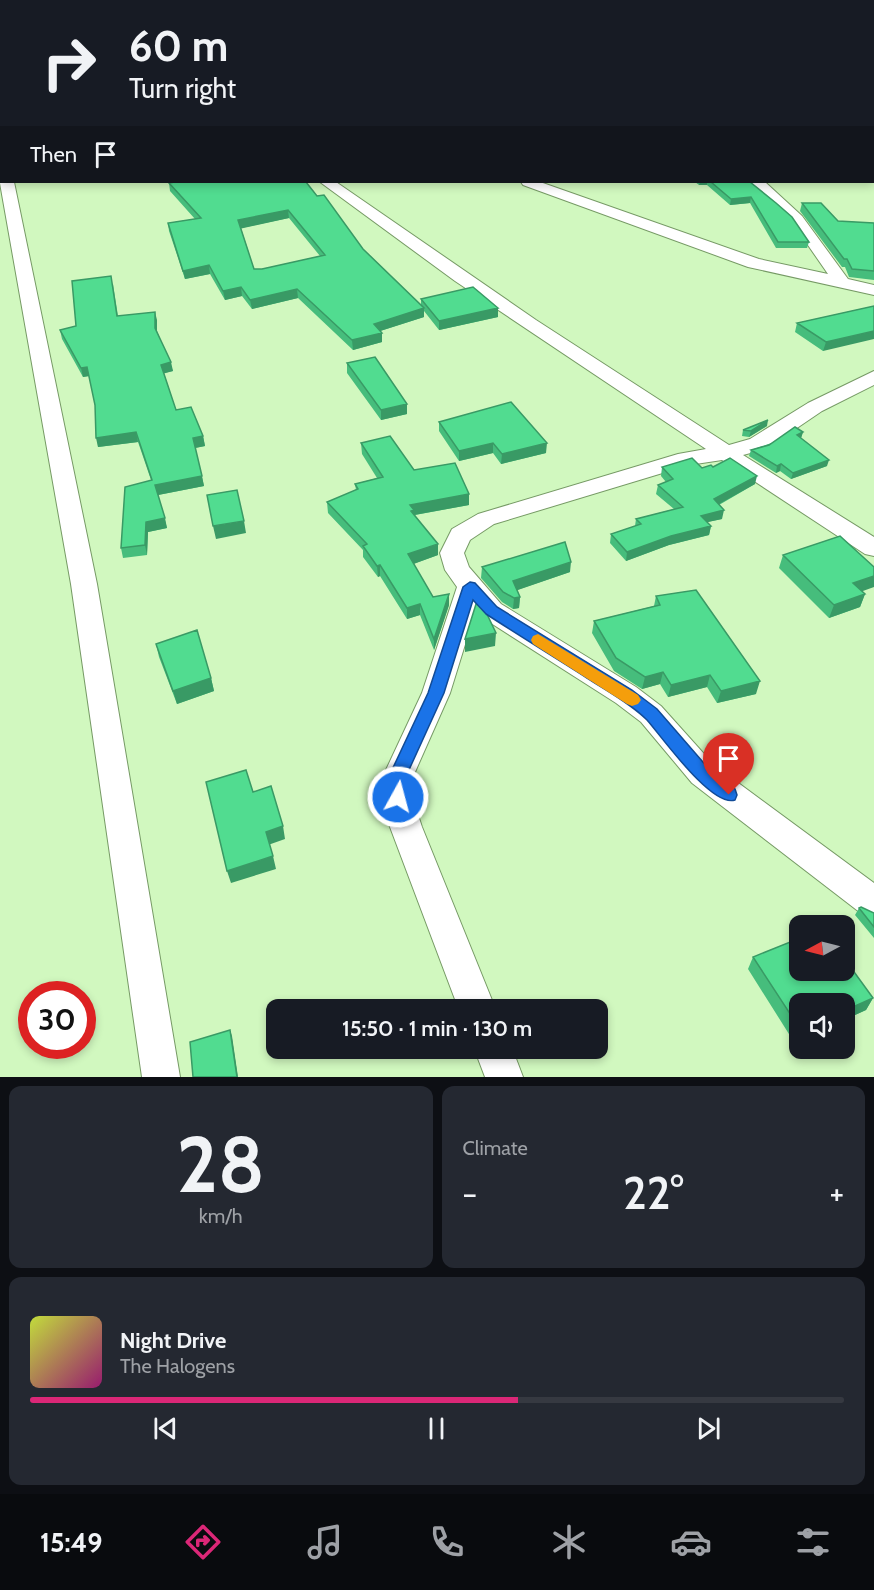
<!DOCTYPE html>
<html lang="en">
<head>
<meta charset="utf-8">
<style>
  body { margin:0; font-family:Cabin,sans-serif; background:#242831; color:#f1f3f6; height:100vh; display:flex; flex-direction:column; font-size:22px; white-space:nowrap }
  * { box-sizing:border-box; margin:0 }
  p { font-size:20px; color:#9ea1a6 }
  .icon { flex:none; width:33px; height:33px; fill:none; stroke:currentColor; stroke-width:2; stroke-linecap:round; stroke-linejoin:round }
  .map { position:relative; height:1077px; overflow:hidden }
  .side { display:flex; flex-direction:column; gap:9px; padding:9px; background:#0d0f14; flex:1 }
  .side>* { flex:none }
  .top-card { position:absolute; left:0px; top:0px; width:874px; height:183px; box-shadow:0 3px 9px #0003; background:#171b24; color:#f1f3f6; overflow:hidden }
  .needle { width:39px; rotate:263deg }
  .fabs { position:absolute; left:789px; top:915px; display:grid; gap:12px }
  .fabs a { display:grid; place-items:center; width:66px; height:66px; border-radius:12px; background:#171b24; box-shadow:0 3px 9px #0003; font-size:30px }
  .speed { position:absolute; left:18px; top:981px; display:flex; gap:12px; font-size:30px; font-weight:700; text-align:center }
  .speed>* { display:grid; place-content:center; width:78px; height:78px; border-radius:50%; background:#171b24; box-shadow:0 3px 9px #0003; line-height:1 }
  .speed .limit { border:9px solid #d22; background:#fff; color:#111 }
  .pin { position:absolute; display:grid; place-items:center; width:51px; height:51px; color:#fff; margin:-62px -26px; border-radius:50% 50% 50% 0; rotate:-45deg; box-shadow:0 0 6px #0007 }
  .pin .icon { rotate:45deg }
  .me { position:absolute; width:66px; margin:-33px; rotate:7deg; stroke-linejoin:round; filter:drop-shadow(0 0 4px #0008) }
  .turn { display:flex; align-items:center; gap:21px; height:126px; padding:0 30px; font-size:27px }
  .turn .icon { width:78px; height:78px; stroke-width:2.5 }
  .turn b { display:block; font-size:42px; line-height:51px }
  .then { display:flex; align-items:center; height:57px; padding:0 30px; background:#0003; gap:12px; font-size:22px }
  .big { font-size:45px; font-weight:600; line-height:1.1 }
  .side .card { flex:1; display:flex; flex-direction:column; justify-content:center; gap:9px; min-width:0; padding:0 21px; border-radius:12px; background:#242831 }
  .side .dial { align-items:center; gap:0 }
  .dial b { font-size:78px; line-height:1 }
  .song { display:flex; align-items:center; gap:18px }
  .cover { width:72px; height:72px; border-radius:9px; background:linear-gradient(135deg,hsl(70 70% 55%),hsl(320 70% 35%)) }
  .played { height:6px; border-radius:3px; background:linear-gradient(90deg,#db2777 60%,#363941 60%) }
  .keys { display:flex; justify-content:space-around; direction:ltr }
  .heat { display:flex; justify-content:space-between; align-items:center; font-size:33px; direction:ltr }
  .side .tiles { flex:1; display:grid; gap:9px; grid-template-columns:1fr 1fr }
  .card:last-child { grid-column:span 2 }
  .trip { position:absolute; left:266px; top:999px; width:342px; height:60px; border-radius:12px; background:#171b24; box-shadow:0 3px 9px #0003; font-weight:600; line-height:60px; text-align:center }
  .dock { display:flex; height:96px; justify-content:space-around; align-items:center; background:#090b0e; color:#9ea1a6 }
  .dock .icon { width:42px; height:42px }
  .dock .selected { color:#db2777 }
  .dock b { font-size:27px; color:#f1f3f6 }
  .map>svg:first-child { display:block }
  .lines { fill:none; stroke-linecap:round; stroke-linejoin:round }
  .minor-casing { stroke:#769a65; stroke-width:2 }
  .tertiary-casing { stroke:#769a65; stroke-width:2 }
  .minor { fill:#fff; fill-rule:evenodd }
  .tertiary { fill:#fff; fill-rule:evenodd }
  .wall { fill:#46bd7c; fill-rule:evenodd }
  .shaded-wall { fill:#399a65 }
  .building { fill:#51dc90; stroke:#399a65; stroke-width:1.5; fill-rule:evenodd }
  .route { fill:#1a73e8; stroke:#114b97; stroke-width:1.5 }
  .slow { fill:#f59e0b }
</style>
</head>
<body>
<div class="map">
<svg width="874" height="1077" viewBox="0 0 874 1077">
  <rect width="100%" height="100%" fill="#d1f8bf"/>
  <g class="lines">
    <defs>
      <path id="minor" d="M479,0H491L492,2H480Z
        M0,79L2,80V87H0Z
        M2,180V182H14L97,584L180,1077H142L71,584L0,183Z
        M320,182H336L536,320L729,445L750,439L808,403L874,371V385L822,411L766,449L743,455L874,537V556L865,554L722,460L689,465L494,524L470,540L464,553L469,567L501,604L636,687L661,706L714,765L874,883V919L862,914L692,783L641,722L616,703L483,618L476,609L450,693L415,772L412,797L422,827L496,1010H459L390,827L382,797L385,772L422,693L457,587L445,570L440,553L452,529L478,514L678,454L706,449L455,281Z
        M521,182H540L759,259L828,274L792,222L750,182H765L802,216L848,279L874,285V295L748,267L523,185Z
        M474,1048H512L523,1077H485Z"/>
      <path id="tertiary" d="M427,0H443L426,2Z
        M0,167H2V177H0Z"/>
    </defs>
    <!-- minor casing -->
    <use href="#minor" class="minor-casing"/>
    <!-- tertiary casing -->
    <use href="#tertiary" class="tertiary-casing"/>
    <!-- minor -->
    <use href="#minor" class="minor"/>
    <!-- tertiary -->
    <use href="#tertiary" class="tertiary"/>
  </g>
  <!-- wall -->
  <path class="wall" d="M200,0H291L292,2H203Z
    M636,0H750L749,2H638Z
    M695,182H750L809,242L807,248H776L750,203L730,205L707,185H699Z
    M169,183L317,196L363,249L421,305V299L498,308V317L439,330L424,311V317L380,331L382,333V342L353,350L298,298L252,309L242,296L225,300L210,274L185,279L169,231L168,223L195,219L170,191ZM289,218L320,256L262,269H254L241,228Z
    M802,203L838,221L874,223V280L849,277L845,267H842L800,211Z
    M113,284L118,316L157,320V331L173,371L164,373L176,410L203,436L205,446L195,448L204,486L158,495L167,528L148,532L147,555L123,558L121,548L151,480L138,442L98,447L95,405L89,376L83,377L62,339L60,330L76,326Z
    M874,306L823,351L795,332L797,323Z
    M347,363L407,414L381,420L347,373Z
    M439,422L546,453L501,464L493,453L459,461L439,431Z
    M767,426L749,437L742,436L743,430Z
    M803,432L801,438L827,466L791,479L780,471L776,473L749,456L751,450Z
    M361,443L414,470L469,494V505L415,515L438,555L413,564L433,597L449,605L434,650L420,615L407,619L380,576L378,577L363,557V550L328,513L327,502L356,490L355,484L377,478L362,454Z
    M662,467L702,468L713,467L755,484L719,505L722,519L707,522L711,526L709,535L669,545L626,561L610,543L611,534L635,526L636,519L674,509L656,494L658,485L666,482L661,476Z
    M783,555L862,591L865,594L860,607L829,618L779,568Z
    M482,567L570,572L517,590L520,597L519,608L513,609L502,602L481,578Z
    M656,596L756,694L717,703L707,687L668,697L660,684L642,689L614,671L592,633L594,621L654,606Z
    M156,644L211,678L214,691L177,704L159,657Z
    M859,908L874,913V938L855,915Z
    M753,957L873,998L866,1010L844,1020V1004H800V1040L794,1042L748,969Z"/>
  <!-- shaded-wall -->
  <path class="shaded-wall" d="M744,0H750L749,2H734Z
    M750,0H778L768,2H750Z
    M700,182H707V185H699Z
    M751,197L750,203L730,205L731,199Z
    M288,210L289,218L239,229L238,220Z
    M209,265L210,274L185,279L183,271Z
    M241,287L242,296L225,300L223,291Z
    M297,289L298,298L252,309L250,300Z
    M424,308V317L374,333V324Z
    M498,308V317L439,330V321Z
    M155,312L157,320V337L155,328Z
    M874,331V339L823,351L826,342Z
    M382,333V342L353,350L352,340Z
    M171,362L173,371L162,374L161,365Z
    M87,367L89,376L83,377L81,368Z
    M407,404V414L381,420V410Z
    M768,420L767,426L749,437L751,431Z
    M136,432L138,442L98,447L96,438Z
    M803,432L801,438L797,435Z
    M203,436L205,446L195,448L193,438Z
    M493,443V453L459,461V451Z
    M547,443L546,453L501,464L502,454Z
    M829,460L827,466L791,479L793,473Z
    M781,464L780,471L776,473L777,466Z
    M202,476L204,486L158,495L155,485Z
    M757,476L755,484L712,508L714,499Z
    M469,494V505L414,515V521L410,505Z
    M724,510L722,519L699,524L701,516Z
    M165,518L167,528L148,532L147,555L145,545L146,522Z
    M244,521L246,533L216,539L213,526Z
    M711,526L709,535L669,545L626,561L627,552L671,536Z
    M438,544V555L408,566V554Z
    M571,562L570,572L512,592L513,581Z
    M380,565V576L378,577L377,566Z
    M874,576V587L849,596L853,583Z
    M449,594V605L434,650V639Z
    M865,594L860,607L829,618L834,605Z
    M520,597L519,608L513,609L514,598Z
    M420,604V615L407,619V608Z
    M496,633L495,646L465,652V639Z
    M663,672L660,684L642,689L645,677Z
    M710,675L707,687L668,697L671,685Z
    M211,678L214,691L177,704L173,691Z
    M760,681L756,694L717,703L721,691Z
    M283,826L285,839L268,845L266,832Z
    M273,856L276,869L231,883L227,871Z
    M873,998L866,1010L844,1020V1011Z
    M230,1030L232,1036L238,1077H237Z
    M800,1033V1040L794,1042Z"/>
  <!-- building -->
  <path class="building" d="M214,0H291L292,2H218Z
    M645,0H744L734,2H647Z
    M0,19H2V52H0Z
    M873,113L874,118V135H873Z
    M175,182H306L317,196L324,195L363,249L424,308L374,324L382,333L352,340L297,289L250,300L241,287L223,291L209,265L183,271L168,223L201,218L169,183ZM288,210L325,255L262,269H254L238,220Z
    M711,182H750L776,203L792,217L809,242H778L751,197L731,199Z
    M802,203H821L838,221L874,223V271L852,269L847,259H844Z
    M111,276L117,316L155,312V328L171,362L161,365L176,410L191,407L203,436L193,438L202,476L155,485L165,518L146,522L145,545L121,548L125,487L152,480L136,432L96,438L95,405L87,367L81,368L60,330L76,326L72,281Z
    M473,287L498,308L439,321L421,299Z
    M874,306V331L826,342L797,323Z
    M375,357L407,404L381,410L347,363Z
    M511,402L547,443L502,454L493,443L459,451L439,422Z
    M768,420L751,431L743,430Z
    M795,427L803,432L797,435L829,460L793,473L781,464L777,466L751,450L769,445Z
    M390,436L414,470L455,463L469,494L410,505L414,510L411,511L438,544L408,554L433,597L449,594L434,639L420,604L407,608L380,565L377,566L363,546L367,544L327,502L358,489L355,484L383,477L361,443Z
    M692,458L702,468L711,465L713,467L730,458L757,476L714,499L724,510L701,516L711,526L671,536L627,552L611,534L641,524L636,519L683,507L658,485L673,479L662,467Z
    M237,490L244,521L213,526L207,495Z
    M840,536L874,567V576L853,583L865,594L834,605L783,555Z
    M565,542L571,562L513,581L520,597L514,598L503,592L482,567Z
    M696,590L760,681L721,691L710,675L671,685L663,672L645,677L616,658L594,621L660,605L656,596Z
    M477,601L484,608L496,633L465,639Z
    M197,630L211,678L173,691L156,644Z
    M246,770L253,792L271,786L283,826L266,832L273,856L227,871L206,782Z
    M861,907L874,913V927L859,908Z
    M800,938V970H844V958L873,998L844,1011V1004H800V1029L753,957Z
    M230,1030L237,1077H193L190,1042Z"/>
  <!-- route -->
  <path class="route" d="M470,582L475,583L497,607L632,690L657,709L709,769L735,789L737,795L735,800C712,808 662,737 647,720C630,703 607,691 587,678C554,657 520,636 486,614L473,600L444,693L408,772L406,797L404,803L398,805L391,803L389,797L391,772L428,693L463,587Z"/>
  <!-- slow -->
  <path class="slow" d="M538,634L638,695L641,700L638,704L632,706L627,704L533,644L531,640L533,636Z"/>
</svg>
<div class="fabs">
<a><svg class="needle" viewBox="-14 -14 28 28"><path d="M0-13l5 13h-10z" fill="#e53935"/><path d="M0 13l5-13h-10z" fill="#9ea1a6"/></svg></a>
<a><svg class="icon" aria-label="sound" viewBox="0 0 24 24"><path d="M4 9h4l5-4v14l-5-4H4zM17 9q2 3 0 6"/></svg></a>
</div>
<div class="speed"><div class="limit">30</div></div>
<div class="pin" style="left:729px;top:795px;background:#d93025"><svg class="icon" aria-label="arrive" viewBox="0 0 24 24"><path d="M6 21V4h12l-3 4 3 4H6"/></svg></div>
<svg class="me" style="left:398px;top:797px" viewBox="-20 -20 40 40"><circle r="17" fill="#1a73e8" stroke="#fff" stroke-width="3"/><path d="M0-11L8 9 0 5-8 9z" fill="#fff"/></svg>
<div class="trip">15:50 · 1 min · 130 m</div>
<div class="top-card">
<div class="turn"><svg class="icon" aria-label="right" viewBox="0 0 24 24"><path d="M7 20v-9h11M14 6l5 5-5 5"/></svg><div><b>60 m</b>Turn right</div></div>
<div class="then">Then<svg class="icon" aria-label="arrive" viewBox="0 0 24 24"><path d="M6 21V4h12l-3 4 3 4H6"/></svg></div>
</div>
</div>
<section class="side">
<div class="tiles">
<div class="card dial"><b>28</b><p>km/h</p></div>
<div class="card"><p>Climate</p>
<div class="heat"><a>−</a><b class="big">22°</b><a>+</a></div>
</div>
<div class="card">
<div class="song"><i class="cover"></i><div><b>Night Drive</b><p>The Halogens</p></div></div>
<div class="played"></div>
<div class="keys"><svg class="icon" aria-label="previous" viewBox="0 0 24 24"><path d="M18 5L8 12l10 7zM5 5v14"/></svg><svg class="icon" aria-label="pause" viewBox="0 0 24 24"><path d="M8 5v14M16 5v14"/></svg><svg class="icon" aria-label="next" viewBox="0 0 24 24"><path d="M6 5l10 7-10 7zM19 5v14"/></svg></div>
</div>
</div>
</section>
<nav class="dock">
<b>15:49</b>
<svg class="icon selected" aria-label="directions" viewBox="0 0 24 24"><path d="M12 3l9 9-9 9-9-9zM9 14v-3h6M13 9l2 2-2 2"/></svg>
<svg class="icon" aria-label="music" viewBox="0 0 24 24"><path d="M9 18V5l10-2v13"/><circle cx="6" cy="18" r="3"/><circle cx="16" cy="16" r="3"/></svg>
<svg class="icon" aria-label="phone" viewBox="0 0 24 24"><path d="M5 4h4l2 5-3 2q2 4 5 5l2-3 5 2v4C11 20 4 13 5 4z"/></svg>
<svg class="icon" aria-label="climate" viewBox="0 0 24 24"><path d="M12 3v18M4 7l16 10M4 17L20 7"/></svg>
<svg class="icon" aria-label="car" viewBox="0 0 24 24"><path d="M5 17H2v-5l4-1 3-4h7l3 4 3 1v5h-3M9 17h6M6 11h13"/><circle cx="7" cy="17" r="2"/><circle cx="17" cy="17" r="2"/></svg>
<svg class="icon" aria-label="filters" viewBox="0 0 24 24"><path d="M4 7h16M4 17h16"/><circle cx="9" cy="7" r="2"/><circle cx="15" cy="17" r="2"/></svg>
</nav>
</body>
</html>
